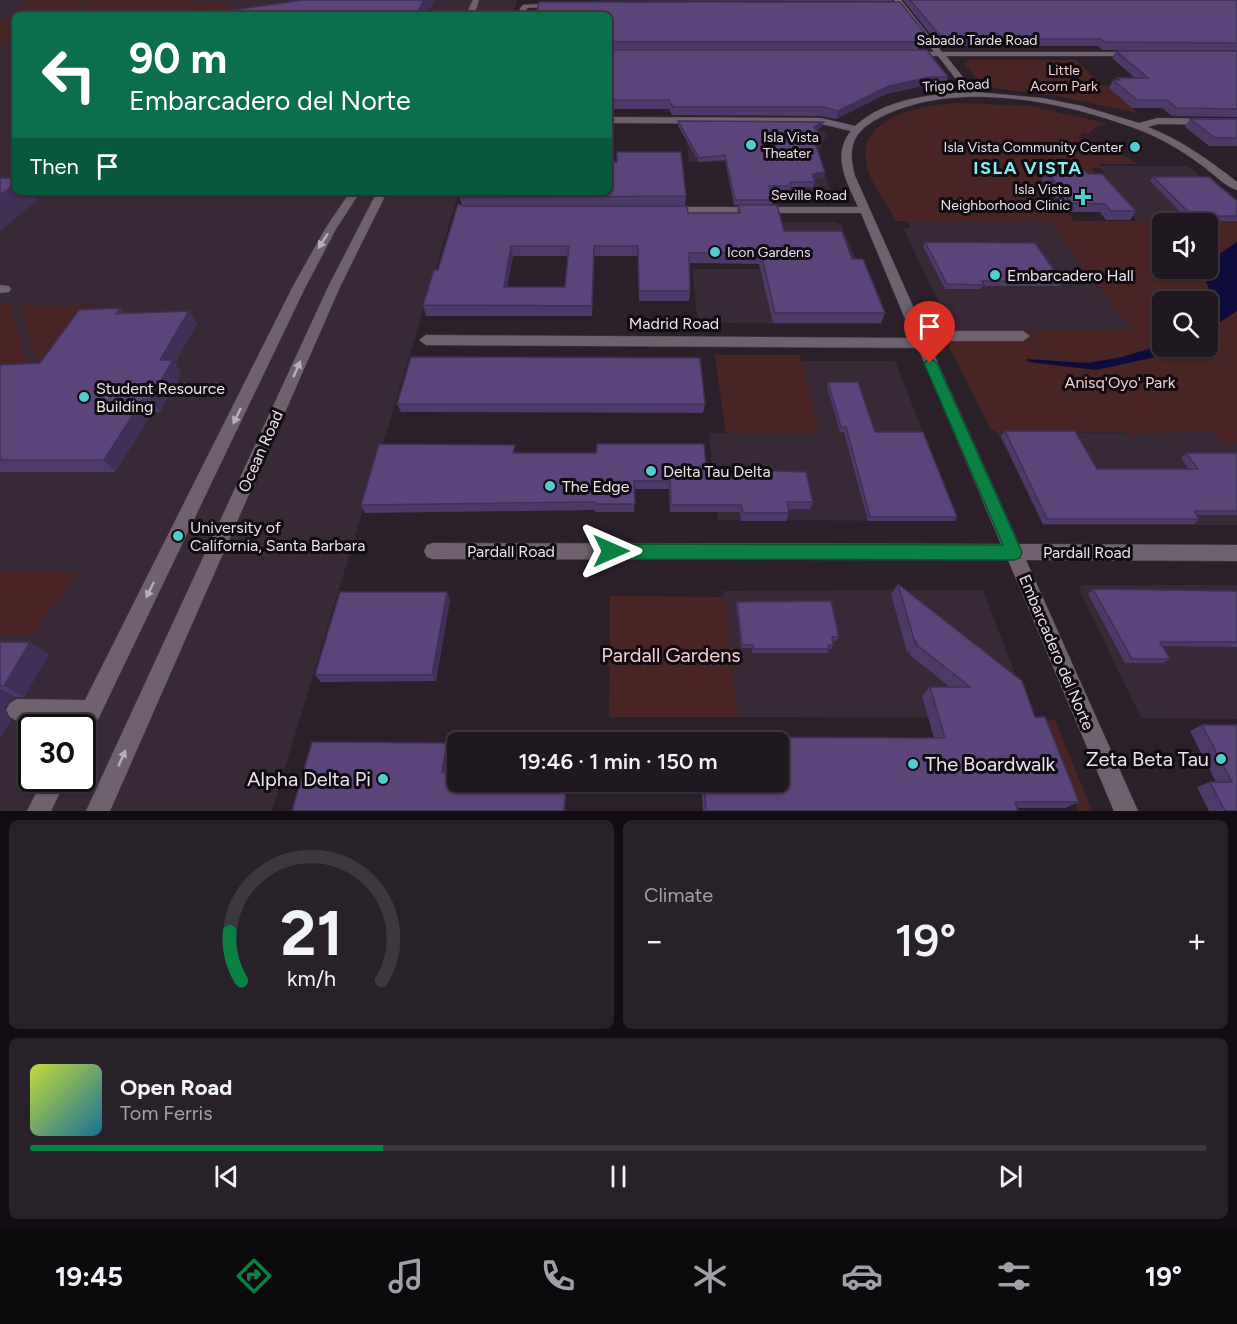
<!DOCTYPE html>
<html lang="en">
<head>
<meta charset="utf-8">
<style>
  body { margin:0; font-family:Figtree,sans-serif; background:#282129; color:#f1f3f6; height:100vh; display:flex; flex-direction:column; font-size:22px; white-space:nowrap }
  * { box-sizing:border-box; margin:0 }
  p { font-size:20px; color:#a2a0a5 }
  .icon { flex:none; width:33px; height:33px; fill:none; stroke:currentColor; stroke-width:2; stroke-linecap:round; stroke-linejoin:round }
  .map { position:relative; height:811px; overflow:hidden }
  .panel { display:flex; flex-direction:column; gap:9px; padding:9px; background:#120d12; flex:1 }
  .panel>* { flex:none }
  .top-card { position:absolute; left:12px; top:12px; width:600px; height:183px; border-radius:9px; box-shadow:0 2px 4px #0004,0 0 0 2px #3d373e; background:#0b6e4f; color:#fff; overflow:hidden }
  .tools { position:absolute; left:1152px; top:213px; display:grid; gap:12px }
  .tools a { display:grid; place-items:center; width:66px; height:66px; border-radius:9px; background:#201820; box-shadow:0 2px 4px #0004,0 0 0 2px #3d373e; font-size:30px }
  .speed { position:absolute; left:18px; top:714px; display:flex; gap:12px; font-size:30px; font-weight:700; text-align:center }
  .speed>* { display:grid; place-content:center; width:78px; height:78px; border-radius:50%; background:#201820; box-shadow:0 2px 4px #0004,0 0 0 2px #3d373e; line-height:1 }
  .speed .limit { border:3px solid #111; border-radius:9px; background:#fff; color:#111 }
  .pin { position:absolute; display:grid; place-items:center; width:51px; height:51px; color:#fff; margin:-62px -26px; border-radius:50% 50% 50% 0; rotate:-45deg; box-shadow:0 0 6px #0007 }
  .pin .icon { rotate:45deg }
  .me { position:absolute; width:66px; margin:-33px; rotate:90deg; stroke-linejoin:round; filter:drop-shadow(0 0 4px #0008) }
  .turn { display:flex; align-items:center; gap:21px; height:126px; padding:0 18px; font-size:27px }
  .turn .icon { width:78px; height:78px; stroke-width:2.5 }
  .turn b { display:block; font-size:42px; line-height:51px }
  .then { display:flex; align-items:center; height:57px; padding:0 18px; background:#0003; gap:12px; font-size:22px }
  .big { font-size:45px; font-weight:600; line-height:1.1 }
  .panel .tile { flex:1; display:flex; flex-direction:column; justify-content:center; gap:9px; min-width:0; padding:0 21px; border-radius:9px; background:#282129 }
  .panel .dial { align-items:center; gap:0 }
  .dial svg { height:156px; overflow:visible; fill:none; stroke:#3d373e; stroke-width:7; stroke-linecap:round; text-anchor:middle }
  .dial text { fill:#f1f3f6; stroke:none }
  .song { display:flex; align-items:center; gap:18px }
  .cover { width:72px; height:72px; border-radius:9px; background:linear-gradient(135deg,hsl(70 70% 55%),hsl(200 70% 35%)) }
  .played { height:6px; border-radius:3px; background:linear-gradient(90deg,#0b8043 30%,#3d373e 30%) }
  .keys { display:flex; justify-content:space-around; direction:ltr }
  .heat { display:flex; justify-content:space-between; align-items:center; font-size:33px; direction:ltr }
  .panel .tiles { flex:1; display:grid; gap:9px; grid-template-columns:1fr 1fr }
  .tile:last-child { grid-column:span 2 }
  .trip { position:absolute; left:447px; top:732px; width:342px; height:60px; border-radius:9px; background:#201820; box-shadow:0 2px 4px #0004,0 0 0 2px #3d373e; font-weight:600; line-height:60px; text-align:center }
  .tab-bar { display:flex; height:96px; justify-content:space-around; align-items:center; background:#0d0a0d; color:#a2a0a5 }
  .tab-bar .icon { width:42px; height:42px }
  .tab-bar .selected { color:#0b8043 }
  .tab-bar b { font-size:27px; color:#f1f3f6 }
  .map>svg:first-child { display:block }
  .built { fill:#382937; fill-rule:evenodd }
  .green { fill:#492424; fill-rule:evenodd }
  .water { fill:#0d0c3c }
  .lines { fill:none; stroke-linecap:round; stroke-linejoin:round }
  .minor-casing { stroke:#473d46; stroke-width:1 }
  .minor { fill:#6f626e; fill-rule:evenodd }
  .wall { fill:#4d3a69; fill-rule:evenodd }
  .shaded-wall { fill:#3f3055 }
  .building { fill:#5a447a; stroke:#3f3055; stroke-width:1.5; fill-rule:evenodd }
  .oneway { fill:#b9afb8 }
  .route { fill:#0b8043; stroke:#07532c; stroke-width:1.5 }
  .poi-dot { fill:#52cdcd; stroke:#100b10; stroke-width:2 }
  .labels { text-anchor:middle; stroke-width:6; stroke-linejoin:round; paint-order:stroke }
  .far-street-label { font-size:14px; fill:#eae3ea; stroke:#100b10 }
  .far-park-label { font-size:14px; fill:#f6ccca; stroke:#100b10 }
  .far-poi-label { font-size:14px; fill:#eae3ea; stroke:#100b10; text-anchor:start }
  .poi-label { font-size:16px; fill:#eae3ea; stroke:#100b10; text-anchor:start }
  .street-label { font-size:16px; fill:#eae3ea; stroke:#100b10 }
  .park-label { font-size:16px; fill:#f6ccca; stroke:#100b10 }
  .far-district-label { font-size:18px; font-weight:bold; letter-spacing:1.5px; fill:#82eeed; stroke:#100b10 }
  .near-park-label { font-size:20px; fill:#f6ccca; stroke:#100b10 }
  .near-poi-label { font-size:20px; fill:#eae3ea; stroke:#100b10; text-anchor:end }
</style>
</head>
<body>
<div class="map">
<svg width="1237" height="811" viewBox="0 0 1237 811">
  <rect width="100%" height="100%" fill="#2b202a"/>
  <!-- built -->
  <path class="built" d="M0,0H517L513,15H15V192H459L272,811H0ZM32,728H82V778H32Z
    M685,129L817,130L826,132L827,137H825L820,150V162L834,199H761L752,162H689Z
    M1099,166H1188L1237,207V221H1137L1095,174H1106Z
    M908,221H1048L1132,331H953L903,228H910Z
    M777,222H834L841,224L883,324L698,323L692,269H790Z
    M801,361H895L957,521L718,520L709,433L820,434Z
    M1214,432L1222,443H1237V525H1043L998,433Z
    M1083,585H1237V719L1141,718L1080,591L1079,588Z
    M983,590L1032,718L738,717L723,591Z"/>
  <!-- green -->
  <path class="green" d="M27,0H86L66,15H15V44L5,43L0,46V23L12,16Z
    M92,0H198L196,3L228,2L227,4H232L221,13L224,15H72Z
    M970,60H1076L1102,85H1106L1138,113L1052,95L985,87L964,64Z
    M957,103L1031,106L1108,124L1099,125L1088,134L1083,132L1079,137L1121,154L1138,164H1099L1101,168H1092L1097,176H1039L1074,221H1237V443H1222L1214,432L1139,433L1140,435H1130L1128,432L998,433L991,429L941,331L1131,330L1048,221H896C887,203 872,186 867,167C854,117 922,105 957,103ZM1162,224H1208V268H1162ZM1162,302H1208V346H1162Z
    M0,304H10L27,365H0Z
    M19,305H92L43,365H38Z
    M715,355H800L820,434H726Z
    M0,571H77L56,605H52L33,636H0Z
    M610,596L724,597L738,717H609Z
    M1041,720H1055L1092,811H1078Z"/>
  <!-- water -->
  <path class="water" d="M1237,242V311L1208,330V309L1212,305C1212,291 1205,282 1203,269L1208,268V262Z
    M1162,345V346L1183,347L1174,353L1096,370L1029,362L1026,359L1088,363L1122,357Z"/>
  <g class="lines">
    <defs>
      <path id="minor" d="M473,0H479L474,15H466Z
        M894,0H901L942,52H1134L1138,54L1134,56H946L975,92L1042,98L1082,106L1139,123L1158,118L1237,119V125L1158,124L1148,127C1181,140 1209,160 1237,182V190C1224,186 1212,172 1200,164C1181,150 1159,137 1137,129C1063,101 959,80 885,115C855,129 846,144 855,176L924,331H1023L1030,336L1023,341H928L1019,544L1237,545V561L1026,560L1138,811H1114L1008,560L433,559L427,557L424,551L427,545L433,543L1001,544L918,348L426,345L419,340L426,335L913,338L861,213H669L663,210L669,207H858C847,182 831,155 851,131L821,124L609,123V117L821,118L855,126C885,99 927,95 966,92L938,56H906L905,54L909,52H934Z
        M557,3L559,6L527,8L523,15H515L523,5Z
        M350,192H360L336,229L305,288L90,736L82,739V728H71L74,721H17L10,717L6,710L10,703L17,699L85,700L292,288L325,229Z
        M377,192H387L340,287L110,811H86L328,287Z
        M0,285L9,286L11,289L9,292L0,293Z
        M44,778H67L51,811H27Z"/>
    </defs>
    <!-- minor casing -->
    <use href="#minor" class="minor-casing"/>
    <!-- minor -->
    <use href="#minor" class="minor"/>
  </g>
  <!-- wall -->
  <path class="wall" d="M541,0H892V1Z
    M903,0H1237V50H1102L1098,46H940Z
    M609,15L929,38L927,46H919L918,50H609Z
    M609,50L948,77L945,85H927L886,94L836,119L821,116L672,115L669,109H609Z
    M1116,51H1237V117L1172,116L1162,108H1132L1109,88L1113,80H1116L1117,78H1135L1112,58Z
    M1190,119H1237V146H1209L1185,127Z
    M678,121L823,122L822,127L816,130L819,133L818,138H813L824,177L813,179L815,182L813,187H791L790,191H770L773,200L772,205H734L725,160L699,162L678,126Z
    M1046,171L1088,174L1136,211L1130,220H1106L1100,212H1067L1041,179Z
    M1153,177L1237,201V221H1189L1150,181Z
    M686,196L685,205L688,213H737L738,205L784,231L852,259L885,313L881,323H773L759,264L689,263L690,291L689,301H639L638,256H594L592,316H426L423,305L438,270L462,206L460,198ZM513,256H568L565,287H507Z
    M925,242L1062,282L1060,286H983L981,289H945L923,246Z
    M189,311L197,324L175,363L181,373L160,412H153L115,472H0V365L40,363L125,314Z
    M828,382L957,517L954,521H868L844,432H840L827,386Z
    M397,404H705L703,413L401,412Z
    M1005,431L1097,469H1189L1181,458L1186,453L1237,455V515H1197L1199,519L1194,524H1043L1001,436Z
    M516,453L707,476H749L751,470L813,502L810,509H788L789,513L786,521H741L740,512H670L669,489H634V512H595V510L365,513L361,505Z
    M898,584L1035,717L1079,802L1065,808H1017L1018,811H703L701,782H778V742H699L701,737L934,738L922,696L930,687H950L910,655L909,651L907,652L891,594Z
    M1093,589L1237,591V647L1163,646L1170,659L1163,663H1125L1088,594Z
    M450,600L436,681L321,682L315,675Z
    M737,602L839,637L836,641H832L833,645L831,649H829L827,653H752V648H741L736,605Z
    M0,642L49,654L24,697H16L9,701L4,709L11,720L0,739Z
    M1202,725H1237V811H1209L1197,787L1210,782H1216L1190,731Z"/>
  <!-- shaded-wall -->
  <path class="shaded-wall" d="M424,0H435L427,15H416Z
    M930,77L927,85L886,94L836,119L838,111L889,86Z
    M823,122L822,127L813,132L814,127Z
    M825,172L824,177L811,179L812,174Z
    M15,184V192H32L38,200L0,231V195Z
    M511,246L513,256L505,298L504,287Z
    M121,308L130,321L116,314Z
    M189,311L197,324L175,363L181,373L160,412L150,399L160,360Z
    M143,399L153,412L115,472L104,460Z
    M447,592L450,600L436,681L432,675Z
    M30,642L49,654L24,697L4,686Z
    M0,689L16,697L9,701L4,709L11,720L0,739Z
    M447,743L451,748L446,777L442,772Z
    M566,782H567L565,811H564Z"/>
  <!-- building -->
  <path class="building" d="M304,0H424L416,15H198Z
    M910,0H1237V43L1105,42L1101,39H943Z
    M539,2H900L929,38H918L921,42H609V15H536Z
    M609,50H927L948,77H930L889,86L838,111L823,107H673L669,100H609Z
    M1116,51H1237V109L1177,108L1167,100H1137L1113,80H1120L1117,78H1148Z
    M1190,119H1237V138H1215Z
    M678,121L823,122L814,127L819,133L812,134L825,172L812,174L815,182H790L791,186H769L773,200H735L725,155L699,158Z
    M617,152H681L686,196L460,198L462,192H609V162H617Z
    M1046,171H1085L1088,174H1102L1136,211H1111L1105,204L1072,203Z
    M1153,177H1209L1237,201V216H1193Z
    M0,178H15V184L0,195Z
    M458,204L463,206H687L688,213H740L738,205H777L784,231H842L852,259H863L885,313H775L761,253H689L690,291H639L638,246H594L592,306L423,305L434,270H438ZM511,246H569L565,287H504Z
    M925,242L1035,243L1062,282L982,281L984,285L947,284Z
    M121,308L116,314L189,311L160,360H173L150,399H143L104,460H0V365L40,363L79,310Z
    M411,357L700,358L705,404H397Z
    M828,382H858L875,432H923L957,517H870L846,427H841Z
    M1005,431H1075L1097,469H1198L1186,453H1236L1237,455V511H1194L1199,519H1047Z
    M379,444L515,445L513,453H596L597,444H704L707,476H752L751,470L806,472L813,502H787L789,513H743L741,505H671L670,481H634L635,504H595V502L361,505Z
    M898,584L1022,681L1035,717H1045L1079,802H1015L1018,811H706L704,782H778V742H701V737L945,738L930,687H970L917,645L916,641L915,643Z
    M1093,589L1237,591V642H1160L1170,659H1132Z
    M340,592H447L432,675H315Z
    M831,601L839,637H832L833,645H828L829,649H754L753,645H742L737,602Z
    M0,642H30L4,686H0Z
    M1202,725H1237V811H1225L1210,782H1232Z
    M312,742L447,743L442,772H458V782H566L564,811H292Z"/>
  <!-- one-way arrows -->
  <defs><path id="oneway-solid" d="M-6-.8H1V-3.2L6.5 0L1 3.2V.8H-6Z" transform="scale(1.5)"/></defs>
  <g class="oneway">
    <use href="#oneway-solid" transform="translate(323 241) rotate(123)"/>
    <use href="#oneway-solid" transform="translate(297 369) rotate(-66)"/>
    <use href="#oneway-solid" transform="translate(237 416) rotate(116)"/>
    <use href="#oneway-solid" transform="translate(150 590) rotate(116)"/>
    <use href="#oneway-solid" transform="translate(122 758) rotate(-66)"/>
  </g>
  <!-- route -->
  <path class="route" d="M930,358L937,363L1022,552L1020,558L1014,560L611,559L605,557L602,551L605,546L611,544L1003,545L924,363Z"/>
  <!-- markers -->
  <g class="poi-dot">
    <circle cx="751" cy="145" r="6"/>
    <circle cx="1135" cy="147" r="6"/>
    <path d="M1080 188h6v6h6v6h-6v6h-6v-6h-6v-6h6z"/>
    <circle cx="715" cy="252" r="6"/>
    <circle cx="995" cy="275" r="6"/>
    <circle cx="84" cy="397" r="6"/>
    <circle cx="651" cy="471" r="6"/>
    <circle cx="550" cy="486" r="6"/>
    <circle cx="178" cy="536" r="6"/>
    <circle cx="1221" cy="759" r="6"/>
    <circle cx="913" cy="764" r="6"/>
    <circle cx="383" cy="779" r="6"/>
  </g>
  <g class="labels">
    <!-- far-street labels -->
    <g class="far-street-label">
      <text x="977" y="45">Sabado Tarde Road</text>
      <text transform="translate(956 85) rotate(-3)" y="5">Trigo Road</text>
      <text x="809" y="200">Seville Road</text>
    </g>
    <!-- far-park labels -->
    <g class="far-park-label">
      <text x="1064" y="75">Little<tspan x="1064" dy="16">Acorn Park</tspan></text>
    </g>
    <!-- far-poi labels -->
    <g class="far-poi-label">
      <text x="763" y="142">Isla Vista<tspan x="763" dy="16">Theater</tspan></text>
      <text x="1123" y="152" text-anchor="end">Isla Vista Community Center</text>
      <text x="1070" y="194" text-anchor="end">Isla Vista<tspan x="1070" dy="16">Neighborhood Clinic</tspan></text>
      <text x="727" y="257">Icon Gardens</text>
    </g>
    <!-- poi labels -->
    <g class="poi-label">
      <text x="1007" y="281">Embarcadero Hall</text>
      <text x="96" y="394">Student Resource<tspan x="96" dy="18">Building</tspan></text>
      <text x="663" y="477">Delta Tau Delta</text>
      <text x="562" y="492">The Edge</text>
      <text x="190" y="533">University of<tspan x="190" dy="18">California, Santa Barbara</tspan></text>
    </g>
    <!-- street labels -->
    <g class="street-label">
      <text x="674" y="329">Madrid Road</text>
      <text transform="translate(260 451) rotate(-66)" y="6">Ocean Road</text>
      <text x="511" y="557">Pardall Road</text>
      <text x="1087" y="558">Pardall Road</text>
      <text transform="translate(1057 652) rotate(67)" y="6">Embarcadero del Norte</text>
    </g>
    <!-- park labels -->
    <g class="park-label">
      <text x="1120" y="388">Anisq'Oyo' Park</text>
    </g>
    <!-- far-district labels -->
    <g class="far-district-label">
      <text x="1028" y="174">ISLA VISTA</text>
    </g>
    <!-- near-park labels -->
    <g class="near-park-label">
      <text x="671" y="662">Pardall Gardens</text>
    </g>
    <!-- near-poi labels -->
    <g class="near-poi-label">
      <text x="1209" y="766">Zeta Beta Tau</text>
      <text x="925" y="771" text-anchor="start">The Boardwalk</text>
      <text x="371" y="786">Alpha Delta Pi</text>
    </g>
  </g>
</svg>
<div class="tools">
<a><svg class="icon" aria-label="sound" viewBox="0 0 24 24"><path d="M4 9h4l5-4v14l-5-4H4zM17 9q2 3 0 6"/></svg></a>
<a><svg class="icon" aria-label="search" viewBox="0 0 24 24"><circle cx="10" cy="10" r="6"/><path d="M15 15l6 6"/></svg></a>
</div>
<div class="speed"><div class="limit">30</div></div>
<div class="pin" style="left:930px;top:363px;background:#d93025"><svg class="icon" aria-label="arrive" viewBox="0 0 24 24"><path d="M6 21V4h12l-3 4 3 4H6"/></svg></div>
<svg class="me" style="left:611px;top:551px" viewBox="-20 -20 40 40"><path d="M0-17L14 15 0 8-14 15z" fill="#0b8043" stroke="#fff" stroke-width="4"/></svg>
<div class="trip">19:46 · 1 min · 150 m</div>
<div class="top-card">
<div class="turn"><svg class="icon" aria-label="left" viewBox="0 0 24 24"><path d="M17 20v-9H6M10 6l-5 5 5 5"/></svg><div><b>90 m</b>Embarcadero del Norte</div></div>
<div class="then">Then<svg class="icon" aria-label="arrive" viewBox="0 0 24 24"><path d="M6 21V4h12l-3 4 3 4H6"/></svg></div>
</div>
</div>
<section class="panel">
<div class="tiles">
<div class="tile dial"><svg viewBox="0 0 100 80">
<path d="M14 69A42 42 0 1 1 86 69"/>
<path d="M14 69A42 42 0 0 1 8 44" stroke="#0b8043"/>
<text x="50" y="56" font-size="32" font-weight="700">21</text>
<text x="50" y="72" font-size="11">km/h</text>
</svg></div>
<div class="tile"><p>Climate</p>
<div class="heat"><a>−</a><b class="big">19°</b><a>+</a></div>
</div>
<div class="tile">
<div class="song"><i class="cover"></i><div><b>Open Road</b><p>Tom Ferris</p></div></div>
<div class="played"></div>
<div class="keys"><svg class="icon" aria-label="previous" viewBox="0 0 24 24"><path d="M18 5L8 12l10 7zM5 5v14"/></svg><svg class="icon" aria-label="pause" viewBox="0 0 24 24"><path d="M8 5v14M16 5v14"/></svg><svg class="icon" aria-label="next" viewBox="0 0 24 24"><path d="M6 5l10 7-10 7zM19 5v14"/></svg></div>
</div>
</div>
</section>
<nav class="tab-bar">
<b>19:45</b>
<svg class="icon selected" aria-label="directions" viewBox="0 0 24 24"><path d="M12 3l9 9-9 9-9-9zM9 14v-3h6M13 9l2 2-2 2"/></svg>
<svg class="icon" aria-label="music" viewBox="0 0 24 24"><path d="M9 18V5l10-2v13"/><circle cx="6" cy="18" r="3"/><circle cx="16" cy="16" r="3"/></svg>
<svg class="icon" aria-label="phone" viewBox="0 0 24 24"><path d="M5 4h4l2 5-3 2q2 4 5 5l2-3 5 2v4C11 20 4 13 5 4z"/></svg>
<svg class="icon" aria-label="climate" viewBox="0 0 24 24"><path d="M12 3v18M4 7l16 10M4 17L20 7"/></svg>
<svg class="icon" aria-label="car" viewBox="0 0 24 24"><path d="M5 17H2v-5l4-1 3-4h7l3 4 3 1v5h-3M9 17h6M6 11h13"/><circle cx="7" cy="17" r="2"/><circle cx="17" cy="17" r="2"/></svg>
<svg class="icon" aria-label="filters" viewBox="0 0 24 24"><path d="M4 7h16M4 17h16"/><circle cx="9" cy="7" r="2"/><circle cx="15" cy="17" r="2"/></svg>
<b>19°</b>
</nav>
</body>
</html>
